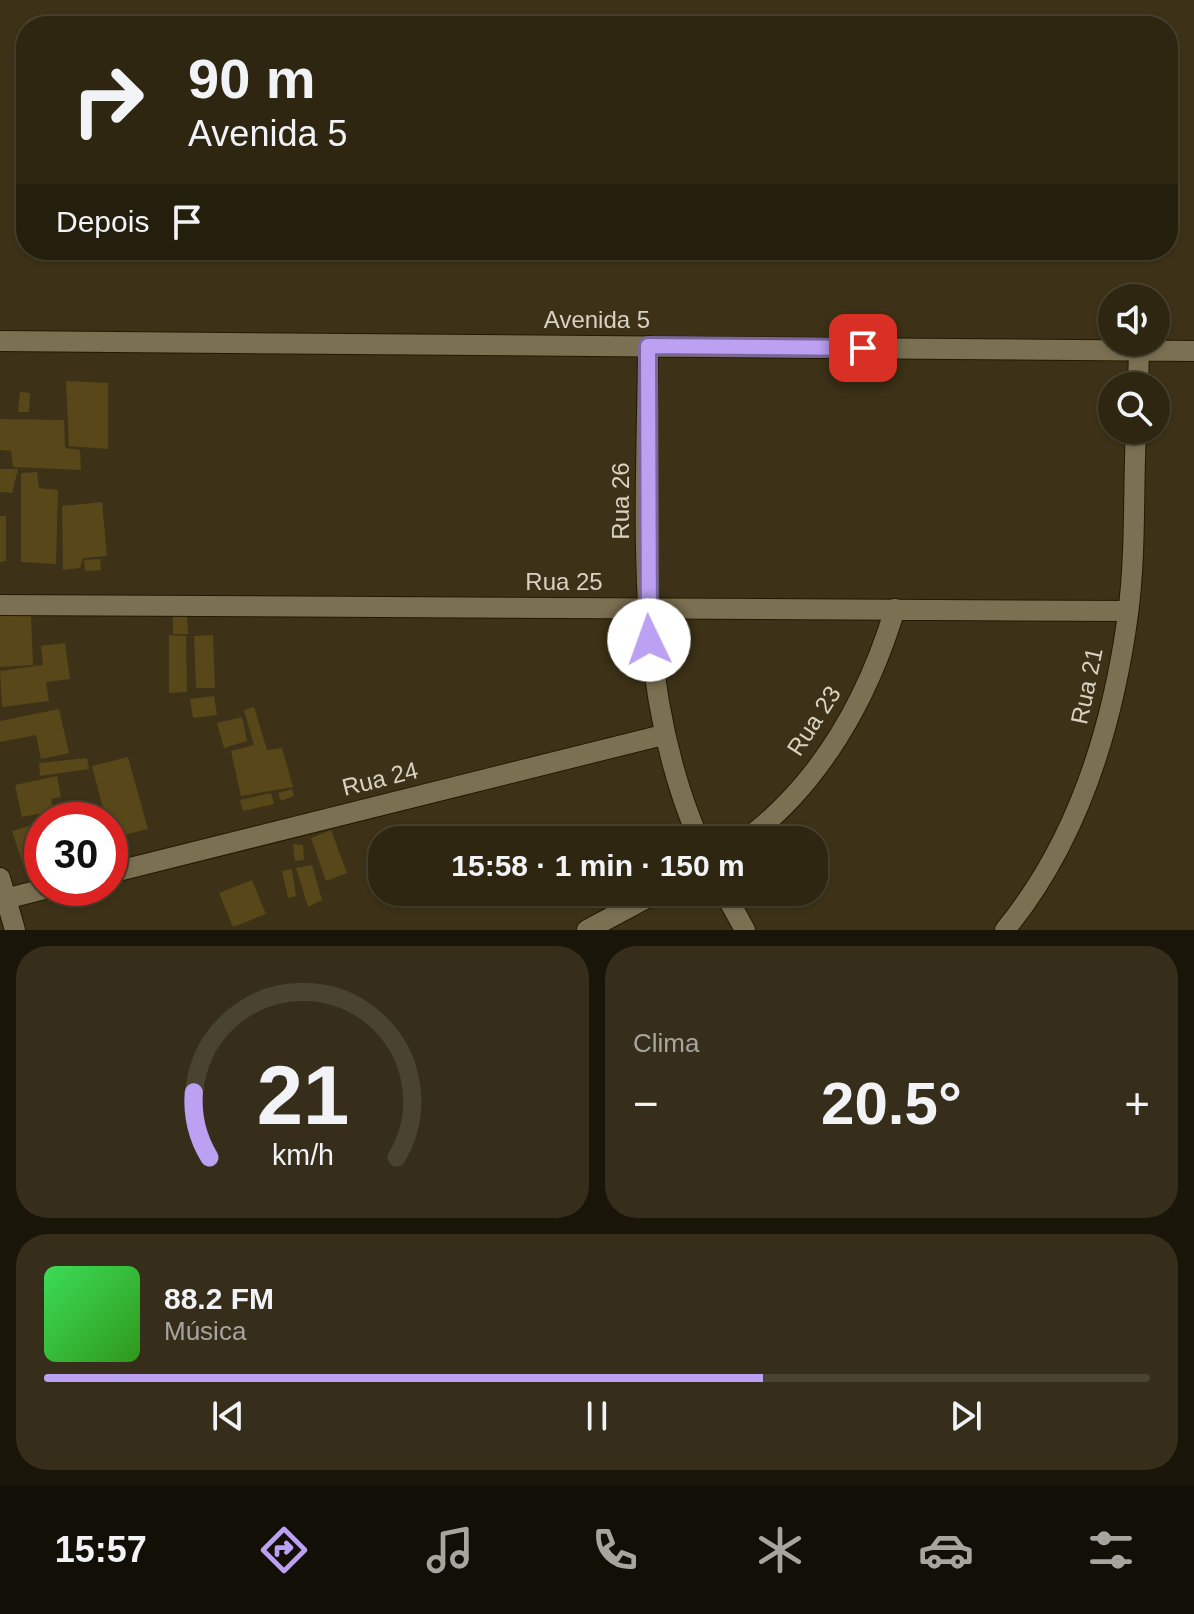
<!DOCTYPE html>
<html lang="pt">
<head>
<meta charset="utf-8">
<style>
  body { margin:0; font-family:Arial,sans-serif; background:#362e1a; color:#f1f3f6; height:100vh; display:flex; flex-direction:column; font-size:30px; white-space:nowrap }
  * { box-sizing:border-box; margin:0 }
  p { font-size:26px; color:#a7a59f }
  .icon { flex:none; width:44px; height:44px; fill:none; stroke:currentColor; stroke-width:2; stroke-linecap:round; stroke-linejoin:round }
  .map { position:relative; height:930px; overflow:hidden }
  .details { display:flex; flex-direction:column; gap:16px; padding:16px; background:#191509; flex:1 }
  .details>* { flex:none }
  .top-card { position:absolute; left:16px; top:16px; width:1162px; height:244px; border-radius:32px; box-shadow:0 2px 6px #0004,0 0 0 2px #494331; background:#2e2611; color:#f1f3f6; overflow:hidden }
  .controls { position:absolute; left:1098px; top:284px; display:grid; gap:16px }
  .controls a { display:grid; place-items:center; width:72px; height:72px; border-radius:50%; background:#2e2611; box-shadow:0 2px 6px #0004,0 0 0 2px #494331; font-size:40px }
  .speed { position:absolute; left:24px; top:802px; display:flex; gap:16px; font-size:40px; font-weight:700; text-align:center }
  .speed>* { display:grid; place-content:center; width:104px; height:104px; border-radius:50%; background:#2e2611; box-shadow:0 2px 6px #0004,0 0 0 2px #494331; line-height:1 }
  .speed .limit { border:12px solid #d22; background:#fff; color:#111 }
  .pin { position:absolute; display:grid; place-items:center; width:68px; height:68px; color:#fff; margin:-34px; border-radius:16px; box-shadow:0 4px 12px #0006 }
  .me { position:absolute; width:88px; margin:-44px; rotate:357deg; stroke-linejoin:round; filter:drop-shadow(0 0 6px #0008) }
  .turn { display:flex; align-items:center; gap:28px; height:168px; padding:0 40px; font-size:36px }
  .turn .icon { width:104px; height:104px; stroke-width:2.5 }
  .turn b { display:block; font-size:56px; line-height:68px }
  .then { display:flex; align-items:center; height:76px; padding:0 40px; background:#0003; gap:16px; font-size:30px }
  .big { font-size:60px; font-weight:700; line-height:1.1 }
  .details .widget { flex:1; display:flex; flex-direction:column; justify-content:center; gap:12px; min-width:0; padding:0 28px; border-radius:32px; background:#362e1a }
  .details .dial { align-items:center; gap:0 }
  .dial svg { height:208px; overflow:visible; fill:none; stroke:#494331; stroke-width:7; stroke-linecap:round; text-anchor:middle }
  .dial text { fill:#f1f3f6; stroke:none }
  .song { display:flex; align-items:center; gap:24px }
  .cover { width:96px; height:96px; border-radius:12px; background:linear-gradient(135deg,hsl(130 70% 55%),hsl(110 70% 35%)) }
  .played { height:8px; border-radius:4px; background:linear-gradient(90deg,#bca0f2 65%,#494331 65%) }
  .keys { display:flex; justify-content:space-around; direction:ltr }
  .heat { display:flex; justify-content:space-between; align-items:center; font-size:44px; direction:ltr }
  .details .tiles { flex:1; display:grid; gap:16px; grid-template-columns:1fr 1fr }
  .widget:last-child { grid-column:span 2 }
  .trip { position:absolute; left:368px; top:826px; width:460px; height:80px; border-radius:32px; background:#2e2611; box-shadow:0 2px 6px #0004,0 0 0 2px #494331; font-weight:700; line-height:80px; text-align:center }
  .menu { display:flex; height:128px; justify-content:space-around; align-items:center; background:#120f07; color:#a7a59f }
  .menu .icon { width:56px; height:56px }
  .menu .on { color:#bca0f2 }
  .menu b { font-size:36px; color:#f1f3f6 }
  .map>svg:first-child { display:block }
  .building { fill:#574719 }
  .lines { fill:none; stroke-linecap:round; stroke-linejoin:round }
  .minor-casing { stroke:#241a00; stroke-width:22 }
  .minor { stroke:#7b7052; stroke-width:20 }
  .route-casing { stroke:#7a689d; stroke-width:20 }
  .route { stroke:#bca0f2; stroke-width:14 }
  .labels { text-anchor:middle; stroke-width:8; stroke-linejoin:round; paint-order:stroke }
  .street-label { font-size:24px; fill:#d8d2c2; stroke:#3d3217 }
</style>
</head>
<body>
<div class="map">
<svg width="1194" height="930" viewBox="0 0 1194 930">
  <rect width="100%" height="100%" fill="#3d3217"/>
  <!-- building -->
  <path class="building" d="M66,381L108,383V449L69,446Z
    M20,392L30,393L29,412H18Z
    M0,419L64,420L65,448L80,450L81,470L13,467L11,451L0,450Z
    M0,469H18L12,493L0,492Z
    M37,472L39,488L58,490L56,564L21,562V473Z
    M102,502L107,556L83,558L80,568L63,570L62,506Z
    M0,516H6V561L0,562Z
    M100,559L101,570L85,571L84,560Z
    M173,615L187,616L188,634H173Z
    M0,616H31L33,665L0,667Z
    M169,635L186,636L187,692L169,693Z
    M213,635L215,688H196L194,636Z
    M65,643L70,679L46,682L49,701L2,707L0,671L43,665L41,646Z
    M214,696L217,715L193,718L190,699Z
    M254,707L267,750L282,748L293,787L241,796L231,751L254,745L244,710Z
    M59,709L69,753L41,759L36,735L0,742V721Z
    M242,717L247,741L224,748L217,723Z
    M128,757L148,829L111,838L110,820H106L92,766Z
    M87,758L89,769L40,776L39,763Z
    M57,776L61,797L51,799L54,811L22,817L15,785Z
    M292,789L294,796L281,801L278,793Z
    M271,793L274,804L243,811L240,800Z
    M93,803L98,820H79L75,808Z
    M73,809L74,820H58L56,813Z
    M42,822V868L26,873L12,831Z
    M331,830L347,873L326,881L311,838Z
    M293,844L303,845L304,860L295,861Z
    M312,865L322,900L308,907L296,868Z
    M292,869L296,896L288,898L282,871Z
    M252,880L266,914L233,927L219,893Z"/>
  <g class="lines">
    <defs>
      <path id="minor" d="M0,341L1194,351
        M648,346C647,514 631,683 699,840
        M1138,386L1139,350
        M0,605L1128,611
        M745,840C821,783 868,698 895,609
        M110,873L663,735
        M0,878L15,930
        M724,892L745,930
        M5,899L48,888
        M587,930L658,892
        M1005,930C1078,841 1113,726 1128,614C1136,554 1133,490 1136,430"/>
    </defs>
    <!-- minor casing -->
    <use href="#minor" class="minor-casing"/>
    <!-- minor -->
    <use href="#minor" class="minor"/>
  </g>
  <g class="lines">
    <defs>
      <path id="route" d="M649,640L648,346L863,348"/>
    </defs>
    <!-- route casing -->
    <use href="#route" class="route-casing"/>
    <!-- route -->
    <use href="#route" class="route"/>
  </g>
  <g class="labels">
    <!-- street labels -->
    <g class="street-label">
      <text x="597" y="328">Avenida 5</text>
      <text transform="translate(621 501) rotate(-90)" y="8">Rua 26</text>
      <text x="564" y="590">Rua 25</text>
      <text transform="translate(1087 686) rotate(-78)" y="8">Rua 21</text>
      <text transform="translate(814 721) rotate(-57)" y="8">Rua 23</text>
      <text transform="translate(380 779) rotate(-14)" y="8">Rua 24</text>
    </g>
  </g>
</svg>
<div class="controls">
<a><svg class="icon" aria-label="sound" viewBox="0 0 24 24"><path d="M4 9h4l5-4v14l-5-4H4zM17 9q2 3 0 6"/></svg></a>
<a><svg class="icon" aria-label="search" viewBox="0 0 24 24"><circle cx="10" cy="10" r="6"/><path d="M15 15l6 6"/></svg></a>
</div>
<div class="speed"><div class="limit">30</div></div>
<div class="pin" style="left:863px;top:348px;background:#d93025"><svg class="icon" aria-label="arrive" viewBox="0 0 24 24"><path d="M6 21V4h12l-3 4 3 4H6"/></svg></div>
<svg class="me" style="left:649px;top:640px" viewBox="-20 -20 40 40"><circle r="19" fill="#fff"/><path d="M0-13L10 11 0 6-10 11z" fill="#bca0f2"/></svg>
<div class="trip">15:58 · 1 min · 150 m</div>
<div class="top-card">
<div class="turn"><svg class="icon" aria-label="right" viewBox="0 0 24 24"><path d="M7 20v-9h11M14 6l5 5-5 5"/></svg><div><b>90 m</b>Avenida 5</div></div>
<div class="then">Depois<svg class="icon" aria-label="arrive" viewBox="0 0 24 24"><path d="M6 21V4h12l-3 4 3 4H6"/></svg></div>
</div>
</div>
<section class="details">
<div class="tiles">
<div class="widget dial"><svg viewBox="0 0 100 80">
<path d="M14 69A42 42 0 1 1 86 69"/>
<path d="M14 69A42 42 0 0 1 8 44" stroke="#bca0f2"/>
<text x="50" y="56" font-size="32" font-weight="700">21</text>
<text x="50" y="72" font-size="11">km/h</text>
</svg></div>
<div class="widget"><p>Clima</p>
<div class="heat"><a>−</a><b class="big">20.5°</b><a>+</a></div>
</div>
<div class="widget">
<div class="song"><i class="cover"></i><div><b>88.2 FM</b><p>Música</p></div></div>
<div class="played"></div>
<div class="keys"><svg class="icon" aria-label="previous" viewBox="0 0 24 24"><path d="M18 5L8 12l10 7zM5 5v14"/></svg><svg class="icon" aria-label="pause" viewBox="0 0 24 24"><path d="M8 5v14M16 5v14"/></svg><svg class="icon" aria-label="next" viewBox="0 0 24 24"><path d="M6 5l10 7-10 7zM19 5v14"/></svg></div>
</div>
</div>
</section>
<nav class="menu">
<b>15:57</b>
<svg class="icon on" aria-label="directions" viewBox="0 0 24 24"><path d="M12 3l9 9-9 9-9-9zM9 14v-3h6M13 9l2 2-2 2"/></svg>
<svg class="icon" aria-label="music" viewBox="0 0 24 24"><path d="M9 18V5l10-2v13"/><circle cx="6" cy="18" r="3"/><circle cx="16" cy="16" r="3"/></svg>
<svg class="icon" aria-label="phone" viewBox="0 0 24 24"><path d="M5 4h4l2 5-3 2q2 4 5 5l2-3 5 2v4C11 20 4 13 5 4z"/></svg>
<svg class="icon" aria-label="climate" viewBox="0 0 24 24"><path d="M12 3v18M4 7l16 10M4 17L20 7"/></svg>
<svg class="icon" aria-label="car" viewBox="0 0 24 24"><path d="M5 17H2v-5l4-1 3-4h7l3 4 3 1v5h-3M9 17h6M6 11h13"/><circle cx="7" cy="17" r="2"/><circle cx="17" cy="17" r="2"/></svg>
<svg class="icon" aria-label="filters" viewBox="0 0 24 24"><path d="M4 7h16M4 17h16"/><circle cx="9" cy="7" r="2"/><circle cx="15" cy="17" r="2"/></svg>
</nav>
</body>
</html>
